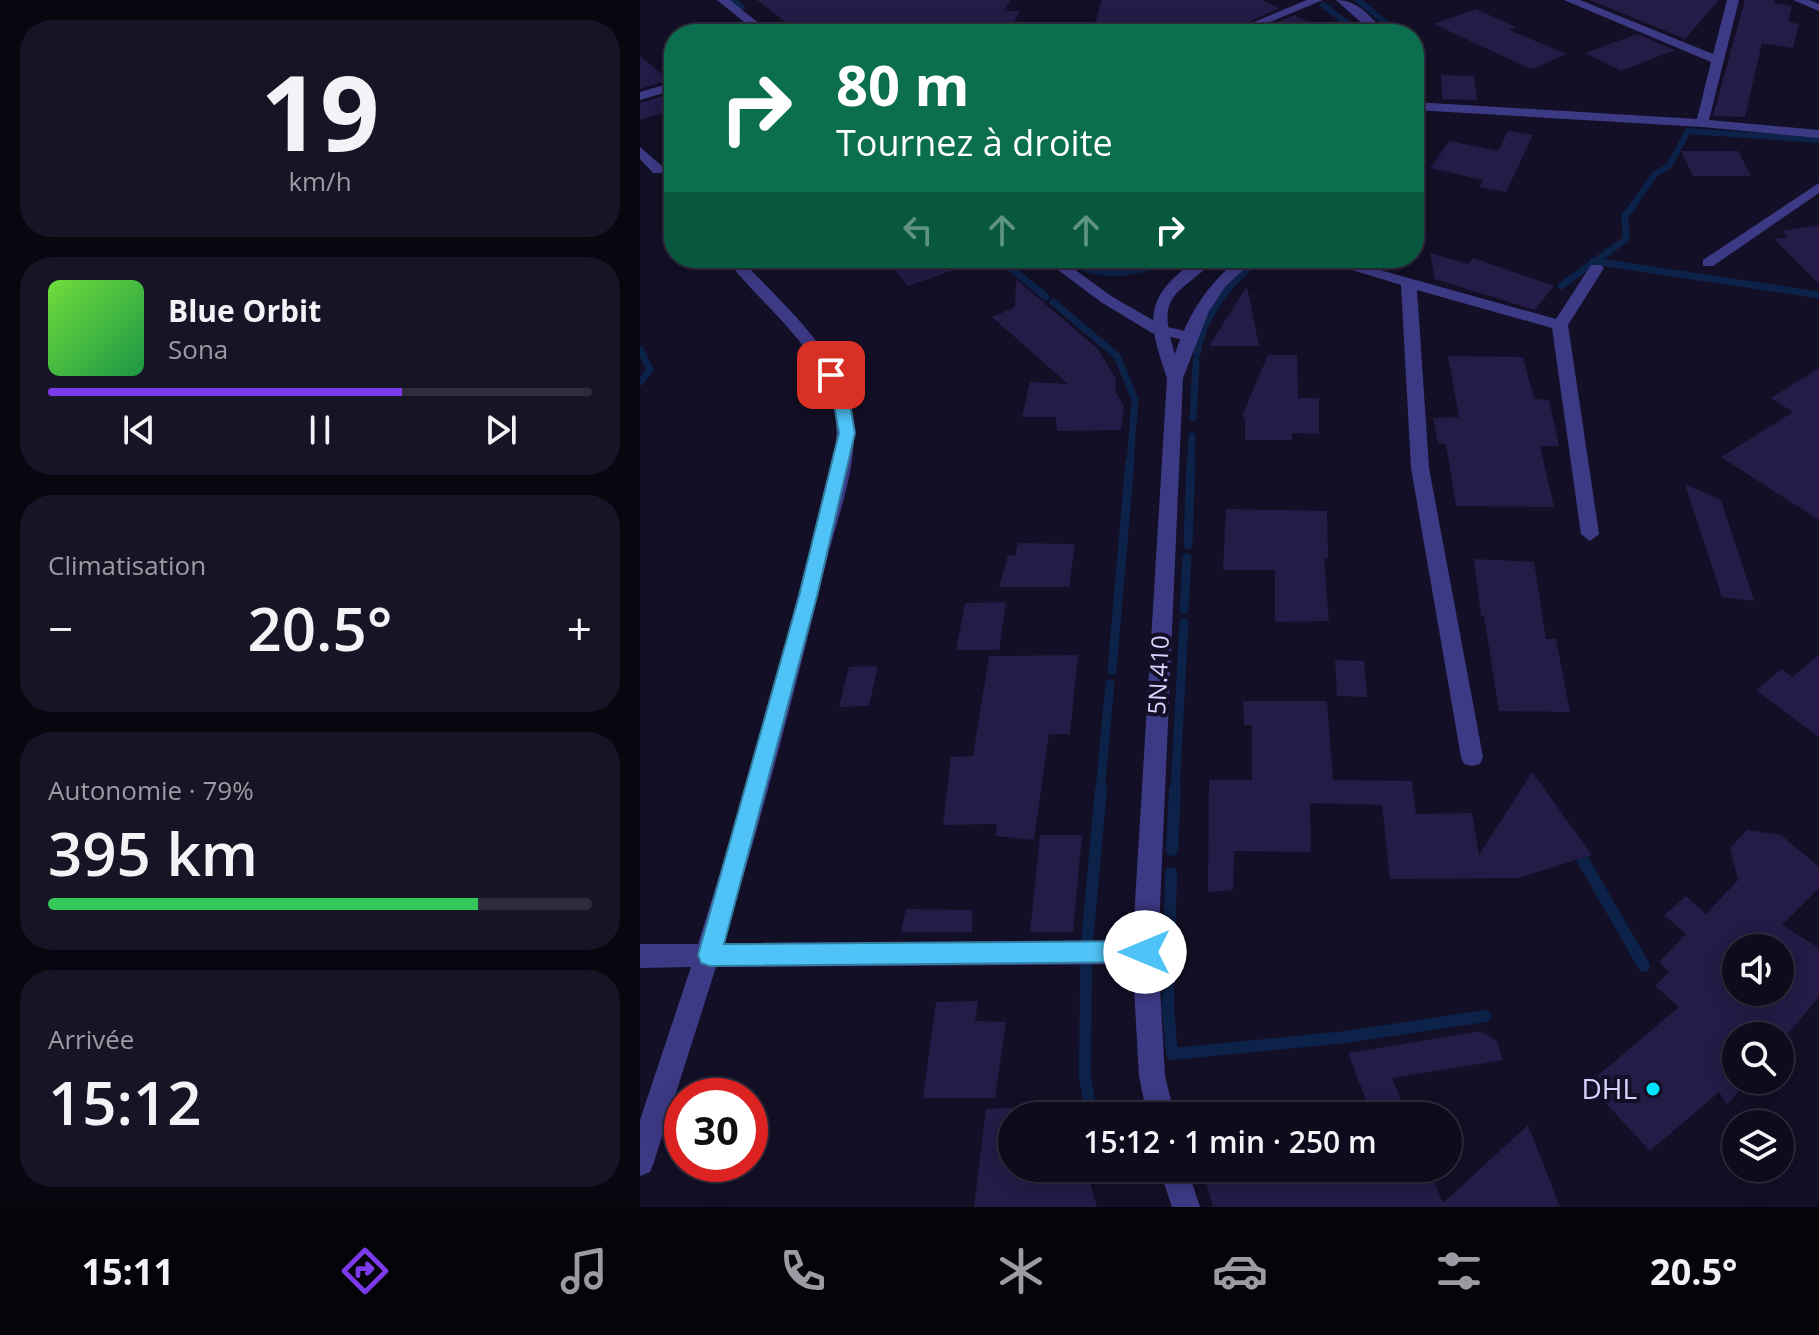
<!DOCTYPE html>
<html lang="fr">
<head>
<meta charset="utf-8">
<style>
  body { margin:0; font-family:"Open Sans",sans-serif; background:#171425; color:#f1f3f6; height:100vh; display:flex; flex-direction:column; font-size:30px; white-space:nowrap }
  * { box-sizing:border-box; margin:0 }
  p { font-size:26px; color:#9b9ba3 }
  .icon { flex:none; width:44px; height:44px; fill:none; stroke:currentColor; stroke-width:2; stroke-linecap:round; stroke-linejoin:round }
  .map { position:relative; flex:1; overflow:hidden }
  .drawer { display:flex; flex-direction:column; gap:20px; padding:20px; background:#08060f; width:640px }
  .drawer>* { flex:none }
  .hud { position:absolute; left:24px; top:24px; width:760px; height:244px; border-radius:32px; box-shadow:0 4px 20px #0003,0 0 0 2px #2e2b3b; background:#0b6e4f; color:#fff; overflow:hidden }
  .controls { position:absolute; left:1082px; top:934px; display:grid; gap:16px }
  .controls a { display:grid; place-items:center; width:72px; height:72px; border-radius:50%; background:#0e0b1c; box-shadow:0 4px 20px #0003,0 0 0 2px #2e2b3b; font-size:40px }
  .speed { position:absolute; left:24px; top:1078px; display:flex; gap:16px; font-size:40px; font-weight:700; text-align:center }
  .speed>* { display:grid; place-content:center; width:104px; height:104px; border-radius:50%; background:#0e0b1c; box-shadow:0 4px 20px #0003,0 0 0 2px #2e2b3b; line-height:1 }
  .speed .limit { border:12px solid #d22; background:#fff; color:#111 }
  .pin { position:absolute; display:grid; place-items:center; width:68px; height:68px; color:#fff; margin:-34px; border-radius:16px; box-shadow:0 4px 12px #0006 }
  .me { position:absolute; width:88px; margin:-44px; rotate:270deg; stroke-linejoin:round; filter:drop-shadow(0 0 6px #0008) }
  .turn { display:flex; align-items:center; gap:28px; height:168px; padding:0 40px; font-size:36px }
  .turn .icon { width:104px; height:104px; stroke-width:2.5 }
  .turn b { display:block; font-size:56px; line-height:68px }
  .lanes { display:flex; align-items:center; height:76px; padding:0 40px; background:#0003; justify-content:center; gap:40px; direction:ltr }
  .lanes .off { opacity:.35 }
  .big { font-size:60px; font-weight:600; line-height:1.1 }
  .drawer .tile { flex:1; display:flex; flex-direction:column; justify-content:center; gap:12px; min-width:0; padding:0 28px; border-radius:32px; background:#171425 }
  .drawer .dial { align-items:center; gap:0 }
  .dial b { font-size:104px; line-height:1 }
  .song { display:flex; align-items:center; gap:24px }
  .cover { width:96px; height:96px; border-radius:12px; background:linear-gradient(135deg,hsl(100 70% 55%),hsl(140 70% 35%)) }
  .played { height:8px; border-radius:4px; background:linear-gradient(90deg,#7c3aed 65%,#2e2b3b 65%) }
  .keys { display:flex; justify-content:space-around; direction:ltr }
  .heat { display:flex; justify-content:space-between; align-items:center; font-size:44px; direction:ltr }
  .charge { height:12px; border-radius:6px; background:linear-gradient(90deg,#34c759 79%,#2e2b3b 0) }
  .trip { position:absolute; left:358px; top:1102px; width:464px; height:80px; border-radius:40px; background:#0e0b1c; box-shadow:0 4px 20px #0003,0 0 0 2px #2e2b3b; font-weight:600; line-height:80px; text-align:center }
  .tabs { display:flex; height:128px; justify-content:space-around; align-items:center; background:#06040b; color:#9b9ba3 }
  .tabs .icon { width:56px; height:56px }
  .tabs .on { color:#7c3aed }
  .tabs b { font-size:36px; color:#f1f3f6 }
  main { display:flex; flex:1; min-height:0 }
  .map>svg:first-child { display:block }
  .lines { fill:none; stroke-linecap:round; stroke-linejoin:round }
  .stream-far3 { stroke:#0c2248; stroke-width:6 }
  .stream-far2 { stroke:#0c2248; stroke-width:7 }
  .stream-far1 { stroke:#0c2248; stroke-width:9 }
  .stream { stroke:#0c2248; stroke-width:12 }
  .building { fill:#241b47; fill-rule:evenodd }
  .minor { fill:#3d3a85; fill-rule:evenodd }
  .tertiary { fill:#3d3a85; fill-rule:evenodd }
  .route { fill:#4fc3f7; stroke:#337fa1; stroke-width:2 }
  .poi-dot { fill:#00e5ff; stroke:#130f26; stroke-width:3 }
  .labels { text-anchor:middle; stroke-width:8; stroke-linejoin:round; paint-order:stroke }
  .street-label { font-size:24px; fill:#d9d4ff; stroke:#130f26 }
  .near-poi-label { font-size:28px; fill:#d9d4ff; stroke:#130f26; text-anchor:end }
</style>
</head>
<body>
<main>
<section class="drawer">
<div class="tile dial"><b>19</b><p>km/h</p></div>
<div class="tile">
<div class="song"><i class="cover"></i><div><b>Blue Orbit</b><p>Sona</p></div></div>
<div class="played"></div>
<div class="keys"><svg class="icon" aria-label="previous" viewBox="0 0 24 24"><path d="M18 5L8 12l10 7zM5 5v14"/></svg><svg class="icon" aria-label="pause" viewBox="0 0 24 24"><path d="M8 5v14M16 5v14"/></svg><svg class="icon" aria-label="next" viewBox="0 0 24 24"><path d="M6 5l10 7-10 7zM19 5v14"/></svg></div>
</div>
<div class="tile"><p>Climatisation</p>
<div class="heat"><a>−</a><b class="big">20.5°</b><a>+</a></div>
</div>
<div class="tile"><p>Autonomie · 79%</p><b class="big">395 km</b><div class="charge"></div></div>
<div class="tile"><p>Arrivée</p><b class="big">15:12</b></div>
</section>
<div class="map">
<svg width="1179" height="1207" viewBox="0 0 1179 1207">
  <rect width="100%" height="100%" fill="#130f26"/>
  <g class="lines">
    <!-- stream-far3 -->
    <path class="stream-far3" d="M93,0L102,7
      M718,0L759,34
      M683,5L712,27
      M774,90L775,103
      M993,205L1015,174L1029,166L1048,131L1179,140"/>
    <!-- stream-far2 -->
    <path class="stream-far2" d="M359,258L406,297
      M424,258C457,279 489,275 525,262
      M953,261L1179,295
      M921,286L986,239L985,216L995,203
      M413,302L477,356L495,400L490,463
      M0,349L10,370L0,382
      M557,354C564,313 588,283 621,258
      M553,418L556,361
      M551,463L552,436"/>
    <!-- stream-far1 -->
    <path class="stream-far1" d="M548,545L551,461
      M544,610L547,558
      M472,670L490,461
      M460,791L470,684
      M535,791L544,622"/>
    <!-- stream -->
    <path class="stream" d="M936,848L1004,966
      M532,850L535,789
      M531,873L528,1008L532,1054L706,1037L845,1016
      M447,943L461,789
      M446,956L445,1077L452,1116"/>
  </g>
  <!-- building -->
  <path class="building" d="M117,0H371L364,11H380L368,34L198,31L155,29Z
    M462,0H622L639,8L582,34H452Z
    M950,0H1079L1045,39Z
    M1105,0H1134L1133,3L1152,6L1148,22L1159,24L1153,48L1122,43L1105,117L1073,116Z
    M836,9L876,27L869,30L926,54L893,69L888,68L794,24Z
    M654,15L692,34H609Z
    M997,34L1035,50L981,71L945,53Z
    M0,56L29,80L0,89Z
    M801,75L834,76L837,100L802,99Z
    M34,93V110L0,120V103Z
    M868,131L893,135L866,192L839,187L843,180L790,168L809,141L858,151Z
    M1041,151H1098L1111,176H1053Z
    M1179,225V284L1134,239L1148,237L1142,231Z
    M790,253L828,264L833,258L914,286L895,310L795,279Z
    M245,258H336L337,262L268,286Z
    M376,279L457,348L476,379L475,391L484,406L481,430L417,431L416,417H382L390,382L428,384L352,317L375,307Z
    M607,286L619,346H569Z
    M628,355H657L658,398H679V434L652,433V440H605V418L602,416Z
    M808,356L883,357L894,399L909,400L919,446H900L914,507L816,506L806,444L798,443L793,418L819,417Z
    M1179,368V520L1081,457L1153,412L1131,398Z
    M1045,484L1081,500L1114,601L1082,597Z
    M586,509L687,511L688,558H684L689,621L635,622V570H583Z
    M378,543L435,544L429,587H359L368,555L375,556Z
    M834,559L894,562L906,639H916L930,712L859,711L844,616H841Z
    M366,602L359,650H316L325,603Z
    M438,655L430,734H409L394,840L355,836L357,824L303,825L311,757L333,756L349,656Z
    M1179,655V737L1116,690L1142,669L1152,677Z
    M695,660L724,661L727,697L697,696Z
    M238,666L229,706L199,707L209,667Z
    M603,701H687L693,780L772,781L776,814L832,813L839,855L892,772L952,855L878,878L750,879L742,805L670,803L671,852L594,851L593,890L568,892L569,780H612V725H604Z
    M1107,830L1141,835L1179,867V888L1142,925L1179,948V997L1140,1043V1036H1096V1080H1108L1087,1105L1079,1092L1010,1151L948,1084L1039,1007L1015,986L1029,972L1019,962L1046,934L1024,915L1046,896L1066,914L1098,880L1090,848ZM1096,948H1140V992H1096Z
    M400,835H442L433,932H390Z
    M266,909L332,910V932H261Z
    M338,1001L335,1021L366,1022L355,1098H283L296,1002Z
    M841,1031L857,1042L863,1060L752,1078L768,1116H732L708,1053Z
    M372,1108V1168H446L457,1207H334L346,1109Z
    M888,1125L920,1207H573L562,1168H789L803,1203Z"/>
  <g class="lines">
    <!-- minor -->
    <path class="minor" d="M77,0H90L132,34H119Z
      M667,0H683L601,34H585Z
      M924,0H940L1073,54L1087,0H1099L1069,120L1179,130V138L1062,127L774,110V102L1057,119L1071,62Z
      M1153,0H1169L1179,4V11Z
      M34,82V90L0,100V92Z
      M0,147L23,167V173H13L0,159Z
      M1179,183V193L1073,266H1063V260Z
      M85,258H100C138,300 193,346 210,402C224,453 198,513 186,563C155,691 122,818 83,944L505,940L514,944L518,952L514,960L505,964L76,967L14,1162L10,1172L0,1176V1120L51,967L0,968V944H58C98,818 134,691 166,564C179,514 206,455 193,403C178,345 120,304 85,258Z
      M402,258H419L471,296L523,326L554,333L556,336L548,341L512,333L461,302Z
      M673,258H697L916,319L951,265H961L964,268L928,325L959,534L950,541L941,534L912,328L777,290L789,468L843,757L840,764L832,766L824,764L821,757L771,468L761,285Z"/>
    <!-- tertiary -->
    <path class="tertiary" d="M696,0C719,0 732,18 746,34H734Z
      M559,258H576C540,297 514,289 535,354C548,315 567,284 600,258H616L585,287L569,311L543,378L518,952L525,1076L535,1116H507L499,1076L492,952L527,378C506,318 504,296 559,258Z
      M519,1168H547L560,1207H532Z"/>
  </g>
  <!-- route -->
  <path class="route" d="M191,370L198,375L210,404L215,433L177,596L84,944L505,941L513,944L516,952L513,959L505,962L70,966L61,963L58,955L159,596L199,433L194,404L183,375Z"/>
  <!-- markers -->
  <circle class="poi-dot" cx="1013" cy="1089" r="8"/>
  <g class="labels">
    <!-- street labels -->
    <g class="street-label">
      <text transform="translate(519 675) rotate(-87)" y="8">5N.410</text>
    </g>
    <!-- near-poi labels -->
    <g class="near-poi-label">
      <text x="997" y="1099">DHL</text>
    </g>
  </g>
</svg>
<div class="controls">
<a><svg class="icon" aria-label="sound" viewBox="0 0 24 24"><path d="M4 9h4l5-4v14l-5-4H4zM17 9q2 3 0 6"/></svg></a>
<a><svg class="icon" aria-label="search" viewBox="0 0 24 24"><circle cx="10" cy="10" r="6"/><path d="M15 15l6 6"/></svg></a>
<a><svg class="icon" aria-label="layers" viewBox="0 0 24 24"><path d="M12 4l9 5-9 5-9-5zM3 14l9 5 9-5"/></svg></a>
</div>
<div class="speed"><div class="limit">30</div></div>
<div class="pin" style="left:191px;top:375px;background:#d93025"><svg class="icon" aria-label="arrive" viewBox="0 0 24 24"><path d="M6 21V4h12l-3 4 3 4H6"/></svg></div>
<svg class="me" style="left:505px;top:952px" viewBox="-20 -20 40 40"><circle r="19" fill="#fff"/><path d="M0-13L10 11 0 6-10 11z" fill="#4fc3f7"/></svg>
<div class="trip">15:12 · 1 min · 250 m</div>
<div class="hud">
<div class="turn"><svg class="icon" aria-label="right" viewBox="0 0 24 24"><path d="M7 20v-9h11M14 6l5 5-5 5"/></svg><div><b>80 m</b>Tournez à droite</div></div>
<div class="lanes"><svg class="icon off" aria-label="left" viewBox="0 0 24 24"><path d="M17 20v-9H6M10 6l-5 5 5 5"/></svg><svg class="icon off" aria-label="ahead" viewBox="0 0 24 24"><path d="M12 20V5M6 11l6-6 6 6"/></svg><svg class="icon off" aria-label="ahead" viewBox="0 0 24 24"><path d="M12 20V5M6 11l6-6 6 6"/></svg><svg class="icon" aria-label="right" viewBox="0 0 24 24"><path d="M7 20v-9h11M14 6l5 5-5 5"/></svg></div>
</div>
</div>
</main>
<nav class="tabs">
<b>15:11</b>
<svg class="icon on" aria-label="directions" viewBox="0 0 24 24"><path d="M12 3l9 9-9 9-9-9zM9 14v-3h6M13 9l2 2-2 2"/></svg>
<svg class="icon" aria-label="music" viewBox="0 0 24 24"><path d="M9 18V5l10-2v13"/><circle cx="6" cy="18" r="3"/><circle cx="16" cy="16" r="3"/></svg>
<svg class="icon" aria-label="phone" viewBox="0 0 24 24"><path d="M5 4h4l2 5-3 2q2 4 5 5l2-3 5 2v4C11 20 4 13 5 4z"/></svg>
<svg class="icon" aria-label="climate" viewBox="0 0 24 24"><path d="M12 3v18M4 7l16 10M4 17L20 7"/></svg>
<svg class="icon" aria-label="car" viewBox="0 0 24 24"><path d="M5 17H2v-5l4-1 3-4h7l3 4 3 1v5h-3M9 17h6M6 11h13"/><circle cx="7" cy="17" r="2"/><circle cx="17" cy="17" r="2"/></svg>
<svg class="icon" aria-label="filters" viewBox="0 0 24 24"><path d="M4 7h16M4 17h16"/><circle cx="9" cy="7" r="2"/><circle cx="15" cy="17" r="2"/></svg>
<b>20.5°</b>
</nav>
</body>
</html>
